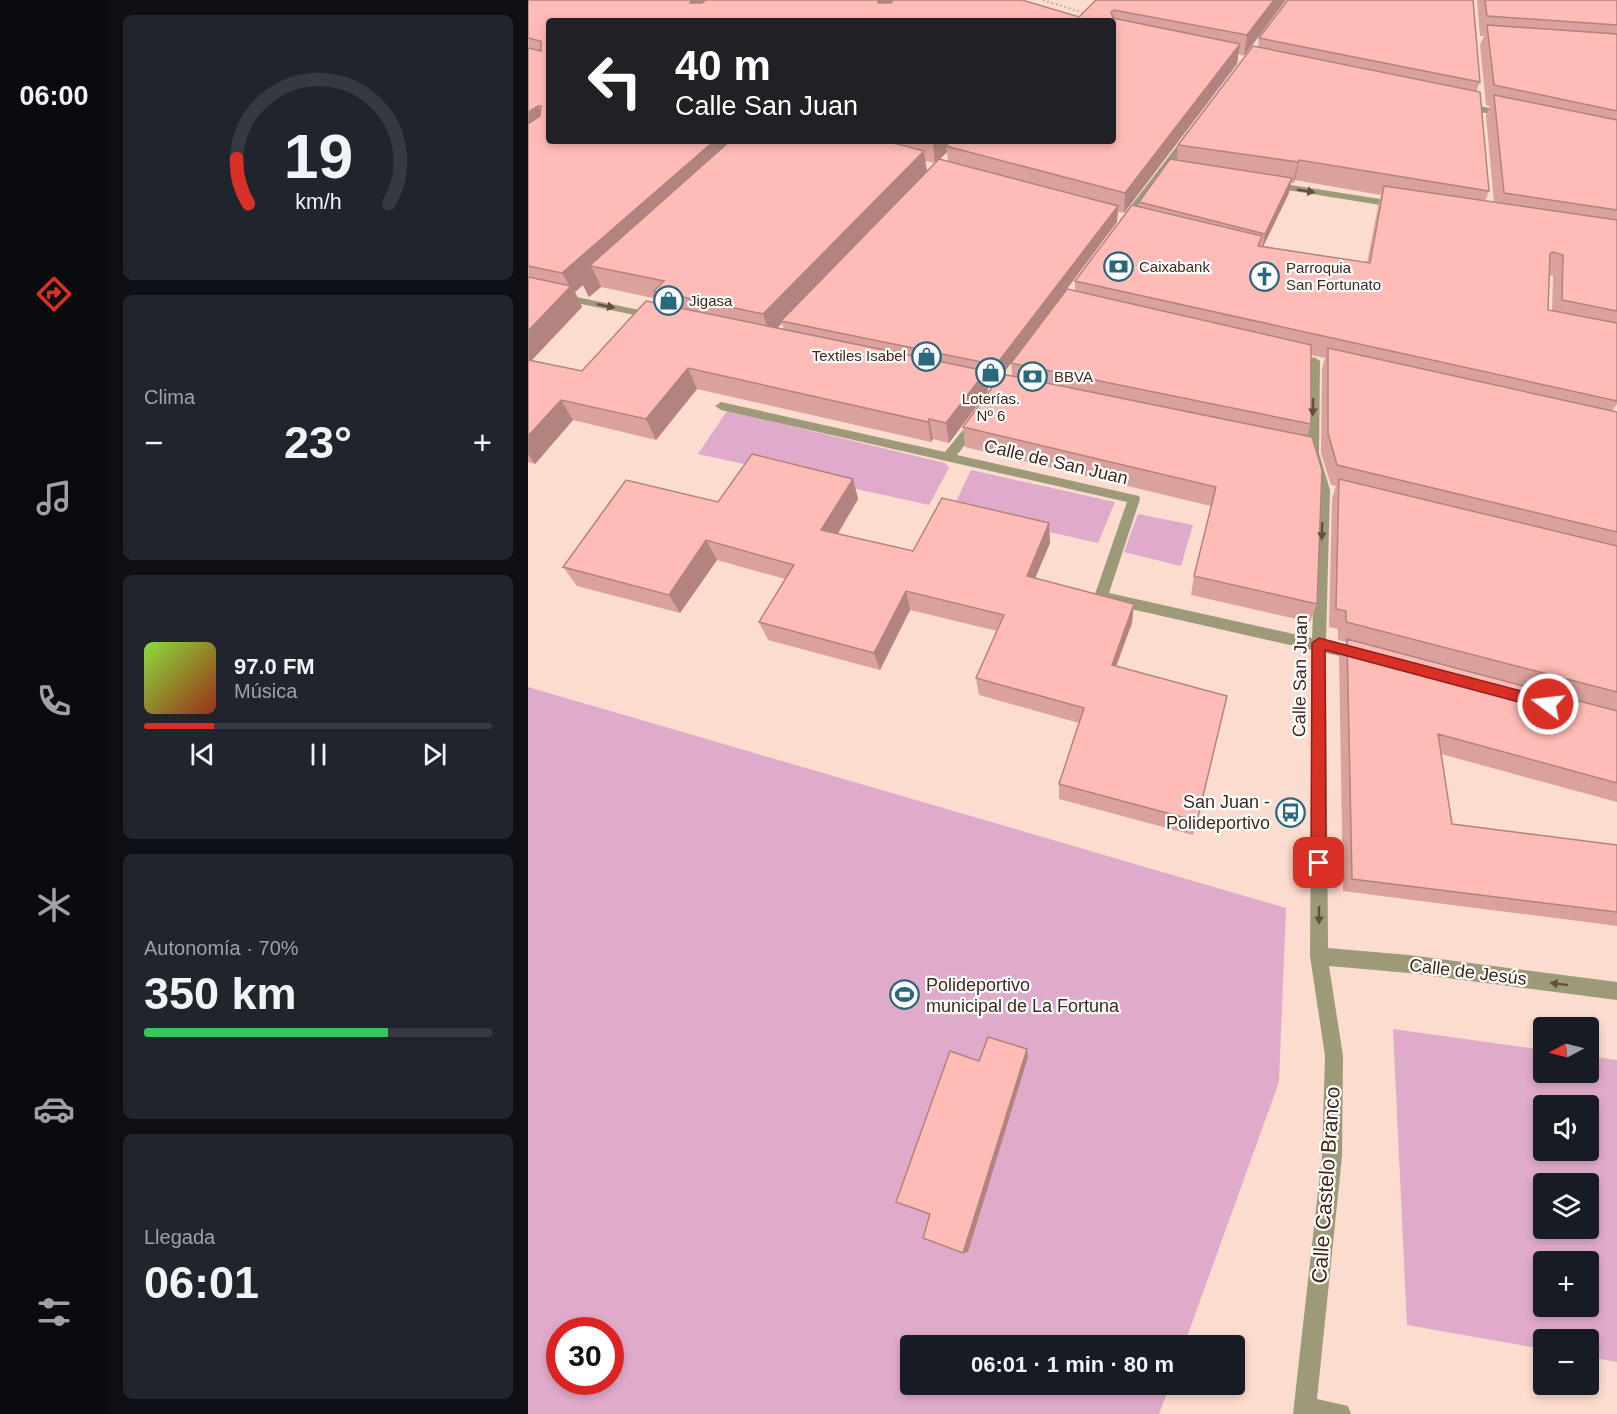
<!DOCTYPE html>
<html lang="es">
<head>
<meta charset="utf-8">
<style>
  body { margin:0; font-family:Arial,sans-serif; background:#20242c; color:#f1f3f6; height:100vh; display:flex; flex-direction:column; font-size:22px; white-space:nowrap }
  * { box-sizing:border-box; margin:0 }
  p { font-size:20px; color:#9ea1a6 }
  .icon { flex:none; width:33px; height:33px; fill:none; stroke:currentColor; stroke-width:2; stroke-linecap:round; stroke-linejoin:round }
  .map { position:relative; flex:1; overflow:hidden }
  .drawer { display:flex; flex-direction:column; gap:15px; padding:15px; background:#0d0f14; width:420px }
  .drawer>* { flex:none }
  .guide { position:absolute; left:18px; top:18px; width:570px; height:126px; border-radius:6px; box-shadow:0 3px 9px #0003; background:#202124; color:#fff; overflow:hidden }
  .needle { width:39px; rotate:263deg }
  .controls { position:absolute; left:1005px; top:1017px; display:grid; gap:12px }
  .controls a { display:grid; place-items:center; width:66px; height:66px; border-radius:6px; background:#171b24; box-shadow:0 3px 9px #0003; font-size:30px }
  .speed { position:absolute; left:18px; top:1317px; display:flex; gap:12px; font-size:30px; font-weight:700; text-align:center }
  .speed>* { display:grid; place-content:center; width:78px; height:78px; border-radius:50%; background:#171b24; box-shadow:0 3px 9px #0003; line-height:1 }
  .speed .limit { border:9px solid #d22; background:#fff; color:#111 }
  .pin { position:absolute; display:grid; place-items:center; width:51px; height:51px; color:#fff; margin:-26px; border-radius:12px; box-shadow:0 3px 9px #0006 }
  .me { position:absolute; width:66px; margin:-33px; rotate:285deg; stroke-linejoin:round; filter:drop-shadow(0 0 4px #0008) }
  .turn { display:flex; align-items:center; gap:21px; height:126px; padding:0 30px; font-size:27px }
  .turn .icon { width:78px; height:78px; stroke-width:2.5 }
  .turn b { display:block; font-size:42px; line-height:51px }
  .big { font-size:45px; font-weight:700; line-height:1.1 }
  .drawer .card { flex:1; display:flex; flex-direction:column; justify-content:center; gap:9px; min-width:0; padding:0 21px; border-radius:9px; background:#20242c }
  .drawer .dial { align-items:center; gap:0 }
  .dial svg { height:156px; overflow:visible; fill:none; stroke:#363941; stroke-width:7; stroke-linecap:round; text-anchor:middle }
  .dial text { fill:#f1f3f6; stroke:none }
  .song { display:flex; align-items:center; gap:18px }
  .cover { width:72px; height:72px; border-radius:9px; background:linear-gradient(135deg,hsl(90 70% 55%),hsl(10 70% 35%)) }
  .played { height:6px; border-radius:3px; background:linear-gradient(90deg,#d93025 20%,#363941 20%) }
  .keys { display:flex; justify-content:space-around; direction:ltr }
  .heat { display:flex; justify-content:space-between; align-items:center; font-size:33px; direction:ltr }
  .charge { height:9px; border-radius:4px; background:linear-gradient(90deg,#34c759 70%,#363941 0) }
  .trip { position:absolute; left:372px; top:1335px; width:345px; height:60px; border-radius:6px; background:#171b24; box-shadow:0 3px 9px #0003; font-weight:700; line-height:60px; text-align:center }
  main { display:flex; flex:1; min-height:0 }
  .tab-bar { display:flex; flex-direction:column; width:108px; justify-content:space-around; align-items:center; background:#090b0e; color:#9ea1a6 }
  .tab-bar .icon { width:42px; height:42px }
  .tab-bar .selected { color:#d93025 }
  .tab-bar b { font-size:27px; color:#f1f3f6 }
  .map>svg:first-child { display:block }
  .green { fill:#e0abca; fill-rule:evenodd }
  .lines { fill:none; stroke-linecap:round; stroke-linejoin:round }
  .path { stroke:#c1a194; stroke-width:2; stroke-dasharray:1.5 3; stroke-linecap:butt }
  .street { fill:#9d9a7a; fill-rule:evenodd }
  .wall { fill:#dba19d; fill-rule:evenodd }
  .shaded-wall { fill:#b2837f }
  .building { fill:#ffbbb6; stroke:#b2837f; stroke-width:1.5 }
  .oneway { fill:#634f3c }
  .route { fill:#d93025; stroke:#8d1f18; stroke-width:1.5 }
  .labels { text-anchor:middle; stroke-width:4.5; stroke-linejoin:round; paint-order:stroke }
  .far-poi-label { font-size:15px; fill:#44271a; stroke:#fff; text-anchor:start }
  .street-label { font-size:18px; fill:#44271a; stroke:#fff }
  .poi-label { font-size:18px; fill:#44271a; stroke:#fff; text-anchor:end }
  .near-street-label { font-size:21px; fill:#44271a; stroke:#fff }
</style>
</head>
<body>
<main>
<nav class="tab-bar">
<b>06:00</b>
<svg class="icon selected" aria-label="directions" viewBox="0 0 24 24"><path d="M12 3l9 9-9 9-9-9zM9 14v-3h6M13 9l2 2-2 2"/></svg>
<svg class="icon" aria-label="music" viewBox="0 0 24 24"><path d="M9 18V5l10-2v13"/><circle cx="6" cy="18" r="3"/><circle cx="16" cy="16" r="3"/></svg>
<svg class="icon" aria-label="phone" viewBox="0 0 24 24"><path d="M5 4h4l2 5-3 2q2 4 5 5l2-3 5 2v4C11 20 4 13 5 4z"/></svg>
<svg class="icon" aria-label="climate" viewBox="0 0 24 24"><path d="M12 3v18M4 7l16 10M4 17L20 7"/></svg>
<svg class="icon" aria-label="car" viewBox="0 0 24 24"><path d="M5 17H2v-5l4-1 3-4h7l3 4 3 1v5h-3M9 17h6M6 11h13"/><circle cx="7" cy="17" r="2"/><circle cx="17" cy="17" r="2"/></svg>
<svg class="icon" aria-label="filters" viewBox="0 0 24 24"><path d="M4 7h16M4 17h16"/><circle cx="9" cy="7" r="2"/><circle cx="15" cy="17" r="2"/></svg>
</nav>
<section class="drawer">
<div class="card dial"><svg viewBox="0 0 100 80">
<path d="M14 69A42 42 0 1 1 86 69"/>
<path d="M14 69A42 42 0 0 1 8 46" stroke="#d93025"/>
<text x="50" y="56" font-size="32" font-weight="700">19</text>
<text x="50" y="72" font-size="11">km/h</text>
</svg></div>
<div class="card"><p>Clima</p>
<div class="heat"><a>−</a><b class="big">23°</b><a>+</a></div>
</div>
<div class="card">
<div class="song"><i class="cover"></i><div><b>97.0 FM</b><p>Música</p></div></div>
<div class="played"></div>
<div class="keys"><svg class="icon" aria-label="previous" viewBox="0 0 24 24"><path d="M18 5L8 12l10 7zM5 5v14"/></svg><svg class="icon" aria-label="pause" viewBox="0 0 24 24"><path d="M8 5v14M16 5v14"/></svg><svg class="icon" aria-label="next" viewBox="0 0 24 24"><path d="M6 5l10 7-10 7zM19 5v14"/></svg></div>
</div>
<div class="card"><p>Autonomía · 70%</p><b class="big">350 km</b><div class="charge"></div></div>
<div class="card"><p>Llegada</p><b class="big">06:01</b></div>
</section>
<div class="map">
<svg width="1089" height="1414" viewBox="0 0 1089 1414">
  <rect width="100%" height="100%" fill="#fcdccf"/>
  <!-- green -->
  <path class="green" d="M199,411L417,463L421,468L401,505L170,454Z
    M443,470L587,502L570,543L424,510Z
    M610,514L665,525L653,566L596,552Z
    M0,687L758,908L751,1082L656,1345L382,1346V1384L642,1385L631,1414H0ZM32,1330H82V1382H32Z
    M865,1029L1015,1050L1016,1072H1060L1061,1056L1089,1060V1362L1061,1357L1060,1340H1016L1015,1349L879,1325ZM1016,1106H1060V1150H1016ZM1016,1184H1060V1228H1016ZM1016,1262H1060V1306H1016Z"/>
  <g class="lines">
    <!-- path -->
    <path class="path" d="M515,0L559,14"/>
    <!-- street -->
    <path class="street" d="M933,102L980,112L985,115L980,118L930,107L929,105Z
      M658,134L666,136L600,224H592V220Z
      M744,182L871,202L876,205L871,208L741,187V183Z
      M0,287L126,313L132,316L126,319L0,293Z
      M786,357L792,361L791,453L802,490L798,641L834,649L839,651L841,655L839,659L834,661L798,653L800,948L881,955L1089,982V1000L881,973L801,966L815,1056L814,1156L789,1399L820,1406L823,1414H765L794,1156L797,1056L782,956L784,650L568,601L566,597L599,502L193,410L187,406L193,402L417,452L444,419H452V425L429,455L611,496L612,499L581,593L784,638L790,490L779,453L780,361Z"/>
  </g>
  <!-- wall -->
  <path class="wall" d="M0,0L551,17L568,0H758L716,56L710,54L709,64L596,213L590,212L589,222L539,289L547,291V281L610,206L611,202L649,160L650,145L730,47L731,38L952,82L948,92L961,191L957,201L966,202L958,116L962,106L958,105L952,45L956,36H952L949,0H1089V404L1084,411L1089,412V802L913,754L924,824L1089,845V926L815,891L811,657L818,642L810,640V629L801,627L804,499L808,486L803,485L793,453L794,369L797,358L783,355V424L779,436L789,604L782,622L663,595L666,576L683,506L437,447L435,427L469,381L459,379L460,391L421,443L405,439L403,442L169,389L128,440L45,420L7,464L0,462ZM585,21V141H21ZM419,152L420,161L412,159ZM397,161L406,163L399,171ZM767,180L853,195L850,207L839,263L735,246L761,193L763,183H765ZM1021,275L1025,276L1024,310H1020ZM55,285L61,297L73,287L130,299L132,304L54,371L4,360L54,307L47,292ZM538,290L483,363L484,376L474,374ZM254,323L256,330L249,328Z
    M325,479L330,499L310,534L385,551L522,543L507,578L604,623L588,666L669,821L665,835L531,799V784L551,723L451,695L448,678L469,631L382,610L352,670L240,640L231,622L257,579L189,560L152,613L49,586L35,567L190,502Z"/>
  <!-- shaded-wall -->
  <path class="shaded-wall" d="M163,0H196L169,19L162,3Z
    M350,0H375L353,19Z
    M746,0H758L716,56L719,35Z
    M712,44L709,64L596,213L597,193Z
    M10,106L20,126L0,139V112Z
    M186,141H216L63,266L73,287L61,297L55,285L47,292L54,307L0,364V331L42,287L34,273Z
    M406,141H429L418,146L419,152L407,164L405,143Z
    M396,151L399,172L253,321L254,323L242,335L235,314Z
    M771,160L767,180L765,183L770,162Z
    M764,178L761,193L734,249L737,234Z
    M590,206L589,222L469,382L468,365Z
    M160,368L169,389L128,440L118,419Z
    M458,371L460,391L421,443L418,423Z
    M33,400L45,420L7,464L0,454V436Z
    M401,419L405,439L403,442L400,422Z
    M325,479L330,499L300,550L293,530Z
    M521,523L522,543L500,595L499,576Z
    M178,540L189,560L152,613L141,595Z
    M378,591L382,610L352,670L346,653Z
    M606,604L604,623L582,683L584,665Z
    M499,1049L500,1057L440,1252L435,1253Z"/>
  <!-- building -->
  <path class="building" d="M0,0H163L162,3H174L178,0H350V3H363L365,0H494L551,17L568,0H746L719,35L586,10L583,12L585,18L712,44L597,193L418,146L423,141H585V21H21V141H186L34,273L0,266V124L12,116L13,106H10L0,112V48L13,51V41L0,38Z
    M760,0H945L952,82L731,38Z
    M957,0H1089V25L959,16Z
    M959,25L1089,34V111L966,85Z
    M725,46L952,92L961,191L771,160L770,162L650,145Z
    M966,95L1089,120V210L976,193Z
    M202,141H358L396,151L235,314L126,291L136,281L63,266L50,276Z
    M411,159L590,206L468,365L253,321Z
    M642,159L764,178L737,234L611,202Z
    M856,186L1089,220V311L1034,300L1035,255L1025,252L1022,254L1020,310L1089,323V401L547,281L604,205L734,236L730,246L842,263Z
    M0,277L43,286L0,331Z
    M539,289L783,345V424L483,363Z
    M118,301L458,371L418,423L401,419L400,422L160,368L118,419L33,400L0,436V360L54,371Z
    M800,348L1089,412V532L809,465L800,433Z
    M474,374L784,437L794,470L789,604L666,576L688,487L435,427Z
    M224,454L325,479L293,530L385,551L414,498L521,523L499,576L606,604L584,665L699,696L669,821L531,784L556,708L448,678L476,615L378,591L346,653L231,622L266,565L178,540L141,595L35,567L98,480L190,502Z
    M811,479L1089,546V692L818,622V611L808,609Z
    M819,639L1089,711V783L910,734L924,824L1089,845V912L824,879Z
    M460,1037L499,1049L435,1253L395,1238L402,1214L368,1202L422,1051L451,1061Z"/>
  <!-- one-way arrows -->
  <defs><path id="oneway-solid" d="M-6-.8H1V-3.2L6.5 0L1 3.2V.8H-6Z" transform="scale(1.5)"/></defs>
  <g class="oneway">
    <use href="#oneway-solid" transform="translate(778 191) rotate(9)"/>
    <use href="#oneway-solid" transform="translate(78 306) rotate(12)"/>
    <use href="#oneway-solid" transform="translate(785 407) rotate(91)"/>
    <use href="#oneway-solid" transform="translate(794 531) rotate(92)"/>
    <use href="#oneway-solid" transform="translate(791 915) rotate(90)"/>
    <use href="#oneway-solid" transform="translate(1031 984) rotate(-173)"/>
  </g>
  <!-- route -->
  <path class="route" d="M791,638L1020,698L1027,704L1020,710L797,650L798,863L796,868L791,871L785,868L783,863L784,643Z"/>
  <!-- icons -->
  <defs>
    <symbol id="bank-ring" viewBox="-11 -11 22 22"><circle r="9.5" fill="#fff" stroke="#29687d" stroke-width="1.5"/><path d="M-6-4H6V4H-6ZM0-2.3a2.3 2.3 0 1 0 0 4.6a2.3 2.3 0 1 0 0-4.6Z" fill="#29687d"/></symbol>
    <symbol id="church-ring" viewBox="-11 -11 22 22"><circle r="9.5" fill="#fff" stroke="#29687d" stroke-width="1.5"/><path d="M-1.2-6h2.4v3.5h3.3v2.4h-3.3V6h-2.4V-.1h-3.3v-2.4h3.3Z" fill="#29687d"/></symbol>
    <symbol id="shop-ring" viewBox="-11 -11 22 22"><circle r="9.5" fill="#fff" stroke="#29687d" stroke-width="1.5"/><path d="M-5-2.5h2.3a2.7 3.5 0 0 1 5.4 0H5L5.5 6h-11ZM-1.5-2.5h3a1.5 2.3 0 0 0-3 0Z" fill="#29687d"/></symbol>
    <symbol id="bus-ring" viewBox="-11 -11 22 22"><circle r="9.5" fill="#fff" stroke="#29687d" stroke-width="1.5"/><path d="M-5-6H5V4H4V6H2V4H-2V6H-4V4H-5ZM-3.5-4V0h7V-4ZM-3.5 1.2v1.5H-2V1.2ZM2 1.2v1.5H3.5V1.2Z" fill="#29687d"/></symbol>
    <symbol id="stadium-ring" viewBox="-11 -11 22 22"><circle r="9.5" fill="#fff" stroke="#29687d" stroke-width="1.5"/><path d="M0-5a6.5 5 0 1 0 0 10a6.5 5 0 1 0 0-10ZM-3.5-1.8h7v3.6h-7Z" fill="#29687d"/></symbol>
  </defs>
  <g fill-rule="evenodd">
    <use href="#bank-ring" x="574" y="250" width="33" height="33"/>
    <use href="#church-ring" x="720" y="260" width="33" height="33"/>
    <use href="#shop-ring" x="124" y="284" width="33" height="33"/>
    <use href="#shop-ring" x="382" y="340" width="33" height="33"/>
    <use href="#shop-ring" x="446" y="356" width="33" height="33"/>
    <use href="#bank-ring" x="488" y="360" width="33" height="33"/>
    <use href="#bus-ring" x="746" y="796" width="33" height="33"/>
    <use href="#stadium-ring" x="360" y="978" width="33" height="33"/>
  </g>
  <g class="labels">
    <!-- far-poi labels -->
    <g class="far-poi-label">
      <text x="611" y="272">Caixabank</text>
      <text x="758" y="273">Parroquia<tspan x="758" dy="17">San Fortunato</tspan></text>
      <text x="161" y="306">Jigasa</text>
      <text x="378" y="361" text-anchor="end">Textiles Isabel</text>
      <text x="526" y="382">BBVA</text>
      <text x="463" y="404" text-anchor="middle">Loterías.<tspan x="463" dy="17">Nº 6</tspan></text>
    </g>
    <!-- street labels -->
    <g class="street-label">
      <text transform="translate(528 462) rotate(13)" y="6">Calle de San Juan</text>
      <text transform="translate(772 676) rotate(-89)" y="6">Calle San Juan</text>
      <text transform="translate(940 972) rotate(7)" y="6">Calle de Jesús</text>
    </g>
    <!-- poi labels -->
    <g class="poi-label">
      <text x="742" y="808">San Juan -<tspan x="742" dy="21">Polideportivo</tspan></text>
      <text x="398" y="991" text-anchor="start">Polideportivo<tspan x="398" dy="21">municipal de La Fortuna</tspan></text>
    </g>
    <!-- near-street labels -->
    <g class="near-street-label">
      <text transform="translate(798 1185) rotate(-86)" y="7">Calle Castelo Branco</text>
    </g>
  </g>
</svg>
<div class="controls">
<a><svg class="needle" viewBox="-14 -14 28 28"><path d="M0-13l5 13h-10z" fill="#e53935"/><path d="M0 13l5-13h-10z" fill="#9ea1a6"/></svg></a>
<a><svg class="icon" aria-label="sound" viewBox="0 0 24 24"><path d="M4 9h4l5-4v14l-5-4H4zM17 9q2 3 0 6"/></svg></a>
<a><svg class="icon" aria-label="layers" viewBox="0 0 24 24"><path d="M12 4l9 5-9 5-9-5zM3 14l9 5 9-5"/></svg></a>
<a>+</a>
<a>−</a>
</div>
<div class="speed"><div class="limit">30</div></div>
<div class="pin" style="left:791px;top:863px;background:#d93025"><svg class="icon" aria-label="arrive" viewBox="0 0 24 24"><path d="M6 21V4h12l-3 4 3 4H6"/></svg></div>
<svg class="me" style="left:1020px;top:704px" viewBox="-20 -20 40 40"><circle r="17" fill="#d93025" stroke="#fff" stroke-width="3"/><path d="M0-11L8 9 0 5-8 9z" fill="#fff"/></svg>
<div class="trip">06:01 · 1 min · 80 m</div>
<div class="guide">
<div class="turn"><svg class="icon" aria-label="left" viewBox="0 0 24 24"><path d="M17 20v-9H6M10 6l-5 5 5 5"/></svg><div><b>40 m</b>Calle San Juan</div></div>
</div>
</div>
</main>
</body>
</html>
